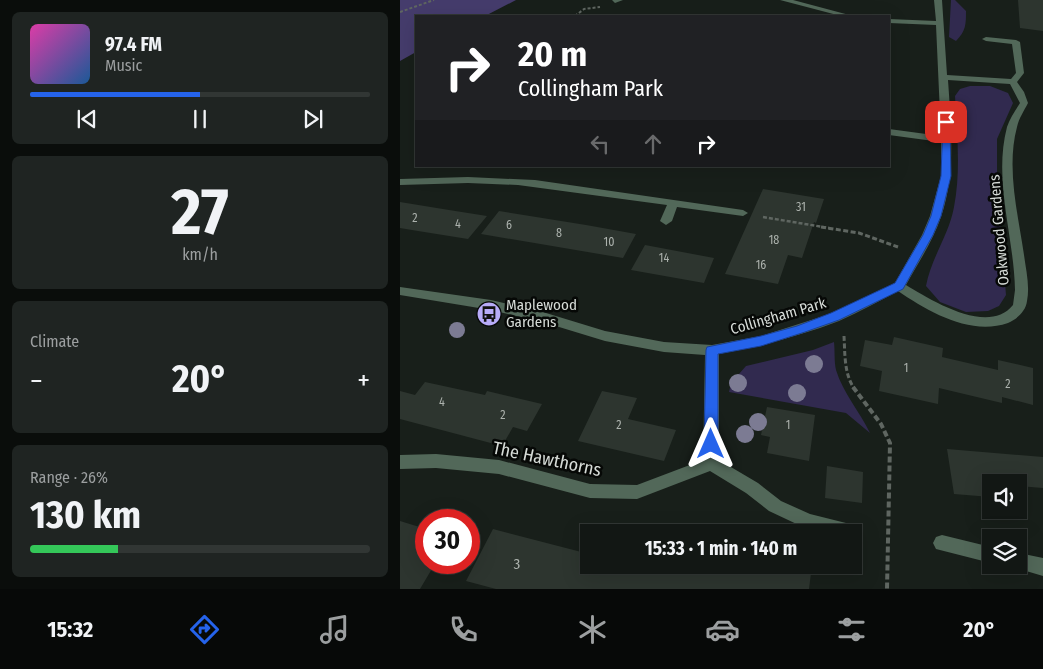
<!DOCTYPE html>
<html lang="en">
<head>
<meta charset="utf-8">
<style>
  body { margin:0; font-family:"Fira Sans Condensed",sans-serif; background:#1f2422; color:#f1f3f6; height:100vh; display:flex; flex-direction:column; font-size:19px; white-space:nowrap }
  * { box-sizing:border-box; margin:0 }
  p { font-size:16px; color:#9c9fa0 }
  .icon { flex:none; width:28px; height:28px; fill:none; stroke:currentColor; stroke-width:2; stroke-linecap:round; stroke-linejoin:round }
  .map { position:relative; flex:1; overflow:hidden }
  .drawer { display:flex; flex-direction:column; gap:12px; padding:12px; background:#0a0d0b; width:400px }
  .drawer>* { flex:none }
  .banner { position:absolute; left:15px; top:15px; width:475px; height:152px; border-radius:0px; box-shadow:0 5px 20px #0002,0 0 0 1px #313634; background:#202124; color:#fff; overflow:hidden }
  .fabs { position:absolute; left:582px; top:474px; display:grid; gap:10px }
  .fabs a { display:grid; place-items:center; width:45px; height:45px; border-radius:0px; background:#121714; box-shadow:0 5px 20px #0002,0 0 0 1px #313634; font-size:25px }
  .speed { position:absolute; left:15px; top:509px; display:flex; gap:10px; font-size:25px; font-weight:700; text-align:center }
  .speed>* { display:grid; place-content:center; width:65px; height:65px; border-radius:50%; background:#121714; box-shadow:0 5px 20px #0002,0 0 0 1px #313634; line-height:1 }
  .speed .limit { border:8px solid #d22; background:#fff; color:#111 }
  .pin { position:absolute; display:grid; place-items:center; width:42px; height:42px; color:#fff; margin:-21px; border-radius:10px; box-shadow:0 2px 8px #0006 }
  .me { position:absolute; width:55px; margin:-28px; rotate:0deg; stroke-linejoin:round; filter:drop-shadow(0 0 4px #0008) }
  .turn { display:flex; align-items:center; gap:18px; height:105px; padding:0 20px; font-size:22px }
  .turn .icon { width:65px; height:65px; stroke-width:2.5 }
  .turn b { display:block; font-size:35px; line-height:42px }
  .lanes { display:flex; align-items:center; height:48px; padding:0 20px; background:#0003; justify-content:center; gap:25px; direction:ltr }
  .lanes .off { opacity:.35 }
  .big { font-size:38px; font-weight:700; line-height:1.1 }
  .drawer .widget { flex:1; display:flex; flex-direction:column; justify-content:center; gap:8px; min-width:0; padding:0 18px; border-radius:8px; background:#1f2422 }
  .drawer .dial { align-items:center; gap:0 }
  .dial b { font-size:65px; line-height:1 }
  .song { display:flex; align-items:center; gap:15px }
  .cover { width:60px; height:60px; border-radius:8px; background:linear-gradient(135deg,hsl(320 70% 55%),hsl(210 70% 35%)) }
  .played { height:5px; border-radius:2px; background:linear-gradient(90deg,#2563eb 50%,#313634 50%) }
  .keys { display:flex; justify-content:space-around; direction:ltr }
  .heat { display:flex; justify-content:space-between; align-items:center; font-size:28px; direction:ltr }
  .charge { height:8px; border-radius:4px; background:linear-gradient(90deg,#34c759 26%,#313634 0) }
  .trip { position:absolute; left:180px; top:524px; width:282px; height:50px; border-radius:0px; background:#121714; box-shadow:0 5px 20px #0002,0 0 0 1px #313634; font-weight:700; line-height:50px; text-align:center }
  .dock { display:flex; height:80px; justify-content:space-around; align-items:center; background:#070908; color:#9c9fa0 }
  .dock .icon { width:35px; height:35px }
  .dock .selected { color:#2563eb }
  .dock b { font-size:22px; color:#f1f3f6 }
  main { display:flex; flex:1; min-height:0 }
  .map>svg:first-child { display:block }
  .green { fill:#312a4f }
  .forest { fill:#453c6c }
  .building { fill:#2d352f }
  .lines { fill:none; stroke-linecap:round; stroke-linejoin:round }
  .path-far3 { stroke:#5f6661; stroke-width:2; stroke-dasharray:3 2; stroke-linecap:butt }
  .path-far2 { stroke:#5f6661; stroke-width:2.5; stroke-dasharray:4 2; stroke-linecap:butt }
  .path-far1 { stroke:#5f6661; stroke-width:3; stroke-dasharray:5 2.5; stroke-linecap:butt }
  .path { stroke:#5f6661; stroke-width:4; stroke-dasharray:6 3; stroke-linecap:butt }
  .minor { fill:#526859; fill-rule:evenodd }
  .tree { fill:#7c7b93 }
  .route { fill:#2563eb; stroke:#184099 }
  .labels { text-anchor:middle; stroke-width:5; stroke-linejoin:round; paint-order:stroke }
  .number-label { font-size:12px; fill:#acb2ad }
  .street-label { font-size:15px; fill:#d6dbd7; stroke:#060806 }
  .poi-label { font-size:15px; fill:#d6dbd7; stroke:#060806; text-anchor:start }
  .near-number-label { font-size:15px; fill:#acb2ad }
  .near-street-label { font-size:18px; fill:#d6dbd7; stroke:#060806 }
</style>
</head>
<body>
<main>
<section class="drawer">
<div class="widget">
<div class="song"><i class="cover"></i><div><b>97.4 FM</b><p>Music</p></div></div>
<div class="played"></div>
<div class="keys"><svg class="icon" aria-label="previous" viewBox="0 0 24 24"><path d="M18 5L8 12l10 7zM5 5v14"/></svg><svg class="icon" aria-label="pause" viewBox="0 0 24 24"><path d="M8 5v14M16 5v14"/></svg><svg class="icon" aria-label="next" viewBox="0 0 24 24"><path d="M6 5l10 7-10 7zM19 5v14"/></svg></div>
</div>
<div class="widget dial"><b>27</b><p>km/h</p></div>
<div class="widget"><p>Climate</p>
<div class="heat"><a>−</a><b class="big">20°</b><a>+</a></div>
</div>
<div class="widget"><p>Range · 26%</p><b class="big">130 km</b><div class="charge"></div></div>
</section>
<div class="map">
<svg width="643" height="589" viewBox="0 0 643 589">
  <rect width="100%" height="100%" fill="#181f1a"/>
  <!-- green -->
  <path class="green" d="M551,0H555L566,11C566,24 566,31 556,41L549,37Z
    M570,86H590L608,93L613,103L597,139V186L606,295L599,306L588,311L566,312L540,302L526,286C531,258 549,235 554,207C561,171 557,133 555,96L560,89Z
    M434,342C435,351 434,361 436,370C443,393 460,412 470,433L446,413L329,392L331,383L346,366L413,350Z"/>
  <!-- forest -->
  <path class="forest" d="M0,0H116L85,16H16V52L0,61Z"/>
  <!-- building -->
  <path class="building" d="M618,0H643V31L620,28Z
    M363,189L424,199L416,223L414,222L402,258L388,255L378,284L325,274Z
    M0,202L49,210L87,216L68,239L18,231L0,228Z
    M99,211L186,225L236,234L223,258L81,234Z
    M245,245L314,258L304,283L231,270Z
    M494,337L543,348L542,357L598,370V360L633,368V405L602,397V403L539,388L538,404L479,391L482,371L460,366L465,340L492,345Z
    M25,382L85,395L87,391L142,404L127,431L113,427L102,446L0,419V391L15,395Z
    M202,391L237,398L228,419L276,430L264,461L178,441Z
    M367,407L415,415L409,461L367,453L370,437L361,435Z
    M547,449L643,457V488L619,486V482H591V497L554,494Z
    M427,466L463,472L462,503L425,498Z
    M0,521L26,529V562H36L20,589H0Z
    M93,529L189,554V565H348L382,573L383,565H412L409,589H96L66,581Z"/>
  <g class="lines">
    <!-- path-far3 -->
    <path class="path-far3" d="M0,12L34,0
      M175,16L184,9L200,7"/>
    <!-- path-far2 -->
    <path class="path-far2" d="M363,217L429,228"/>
    <!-- path-far1 -->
    <path class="path-far1" d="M421,227L459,233L498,247
      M444,336C445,353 444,374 454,388"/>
    <!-- path -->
    <path class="path" d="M453,387L481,424L490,443L487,589"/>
    <!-- minor -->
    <path class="minor" d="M212,0H223L215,3Z
      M380,0H393L453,16H441Z
      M534,0H542L547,75L611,79L616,73L612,44L586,41L582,39L586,37L616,40L620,42L624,73L617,82L624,92L628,103C624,111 619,118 617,127C606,168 618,214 624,255C626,270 630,286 627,301C626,311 617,319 608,323C570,336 529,312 498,291C479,301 459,312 439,321C400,336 360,346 319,354V460L358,483L381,501L410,514L446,523L448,529L447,532H423L403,527L369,511L346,493L310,471L237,499L190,498L99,474L36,468L0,469V455L36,454L99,460L190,484L237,485L303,460L305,355L264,352L205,341L146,323L91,310L0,295V287L91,300L146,313L205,331L264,342L312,345L361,336L430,314L495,283L522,235L530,216L541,176V142L489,135V129L541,136L536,25L489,23V19L536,21ZM548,80L610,84L620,103C615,111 610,118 607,127C593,180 614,236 615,290L613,305C588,336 531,300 506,285C518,263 533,241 541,217C556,173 551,125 548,80Z
      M68,177L135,180L343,210L348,213L343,216L277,207L272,221L266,225L260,221L267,205L118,185L68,183L0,185V179Z
      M542,535L591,547V563L536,549L533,543L536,537Z
      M619,553L643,558V576L613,567L612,565H619Z"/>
  </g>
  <!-- trees -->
  <g class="tree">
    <circle cx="57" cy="330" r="8"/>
    <circle cx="414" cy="364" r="9"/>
    <circle cx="338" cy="383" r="9"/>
    <circle cx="397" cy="393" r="9"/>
    <circle cx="358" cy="422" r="9"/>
    <circle cx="345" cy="434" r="9"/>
  </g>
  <!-- route -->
  <path class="route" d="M543,120L550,122L551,176L541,216L533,235L503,289L439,320L405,332L361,346L318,354V444L316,449L311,450L306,449L304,444L306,350L307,347L361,336L397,326L431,313L495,283L523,235L531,216L541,176Z"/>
  <!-- icons -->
  <defs>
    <symbol id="bus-disc" viewBox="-11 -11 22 22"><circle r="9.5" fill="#b7abf8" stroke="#060806"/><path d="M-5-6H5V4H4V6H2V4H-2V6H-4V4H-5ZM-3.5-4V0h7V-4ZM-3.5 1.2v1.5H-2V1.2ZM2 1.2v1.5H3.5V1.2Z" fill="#111"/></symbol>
  </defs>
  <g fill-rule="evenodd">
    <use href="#bus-disc" x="75" y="300" width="28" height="28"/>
  </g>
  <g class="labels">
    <!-- number labels -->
    <g class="number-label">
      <text x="401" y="211">31</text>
      <text x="15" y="222">2</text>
      <text x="58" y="228">4</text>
      <text x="109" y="229">6</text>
      <text x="159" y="237">8</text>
      <text x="374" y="244">18</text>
      <text x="209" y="246">10</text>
      <text x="264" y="262">14</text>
      <text x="361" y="269">16</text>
      <text x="506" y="372">1</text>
      <text x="608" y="388">2</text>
      <text x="42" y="406">4</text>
      <text x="103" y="419">2</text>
      <text x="219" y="429">2</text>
      <text x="388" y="429">1</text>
    </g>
    <!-- street labels -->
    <g class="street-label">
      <text transform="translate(599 230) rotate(-95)" y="5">Oakwood Gardens</text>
      <text transform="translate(378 316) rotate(-16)" y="5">Collingham Park</text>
    </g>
    <!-- poi labels -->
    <g class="poi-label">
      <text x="106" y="310">Maplewood<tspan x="106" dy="17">Gardens</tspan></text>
    </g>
    <!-- near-number labels -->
    <g class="near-number-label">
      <text x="117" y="569">3</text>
    </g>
    <!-- near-street labels -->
    <g class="near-street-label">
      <text transform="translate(147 459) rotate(12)" y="6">The Hawthorns</text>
    </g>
  </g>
</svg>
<div class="fabs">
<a><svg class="icon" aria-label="sound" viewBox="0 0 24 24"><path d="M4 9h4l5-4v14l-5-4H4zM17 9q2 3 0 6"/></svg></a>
<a><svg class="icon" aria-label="layers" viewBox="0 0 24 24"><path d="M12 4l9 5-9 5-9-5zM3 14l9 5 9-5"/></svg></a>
</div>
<div class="speed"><div class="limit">30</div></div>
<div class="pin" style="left:546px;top:122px;background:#d93025"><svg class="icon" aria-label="arrive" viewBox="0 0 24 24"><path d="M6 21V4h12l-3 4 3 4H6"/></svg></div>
<svg class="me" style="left:311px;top:444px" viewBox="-20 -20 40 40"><path d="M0-17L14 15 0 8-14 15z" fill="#2563eb" stroke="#fff" stroke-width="4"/></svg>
<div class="trip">15:33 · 1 min · 140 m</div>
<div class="banner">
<div class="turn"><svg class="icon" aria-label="right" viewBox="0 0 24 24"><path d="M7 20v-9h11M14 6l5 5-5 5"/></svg><div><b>20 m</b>Collingham Park</div></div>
<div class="lanes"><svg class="icon off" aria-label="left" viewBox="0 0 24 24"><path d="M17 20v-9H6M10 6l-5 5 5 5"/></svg><svg class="icon off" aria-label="ahead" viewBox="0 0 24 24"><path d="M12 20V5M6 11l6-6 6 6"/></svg><svg class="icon" aria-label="right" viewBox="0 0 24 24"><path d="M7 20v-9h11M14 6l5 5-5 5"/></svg></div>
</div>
</div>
</main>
<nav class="dock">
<b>15:32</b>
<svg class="icon selected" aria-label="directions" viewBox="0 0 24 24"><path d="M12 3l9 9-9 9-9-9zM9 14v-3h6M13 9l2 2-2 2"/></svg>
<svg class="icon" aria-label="music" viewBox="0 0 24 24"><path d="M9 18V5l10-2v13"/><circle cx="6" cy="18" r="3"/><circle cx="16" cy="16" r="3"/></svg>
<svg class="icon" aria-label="phone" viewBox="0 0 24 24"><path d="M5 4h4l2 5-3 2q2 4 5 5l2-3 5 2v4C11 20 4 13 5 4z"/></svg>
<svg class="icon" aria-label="climate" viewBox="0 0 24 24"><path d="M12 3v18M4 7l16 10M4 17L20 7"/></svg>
<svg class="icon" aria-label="car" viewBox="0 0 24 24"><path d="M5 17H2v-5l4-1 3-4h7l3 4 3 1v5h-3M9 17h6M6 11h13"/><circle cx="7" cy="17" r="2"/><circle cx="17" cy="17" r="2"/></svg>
<svg class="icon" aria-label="filters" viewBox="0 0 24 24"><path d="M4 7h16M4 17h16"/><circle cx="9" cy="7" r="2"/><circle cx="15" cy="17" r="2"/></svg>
<b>20°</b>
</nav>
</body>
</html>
